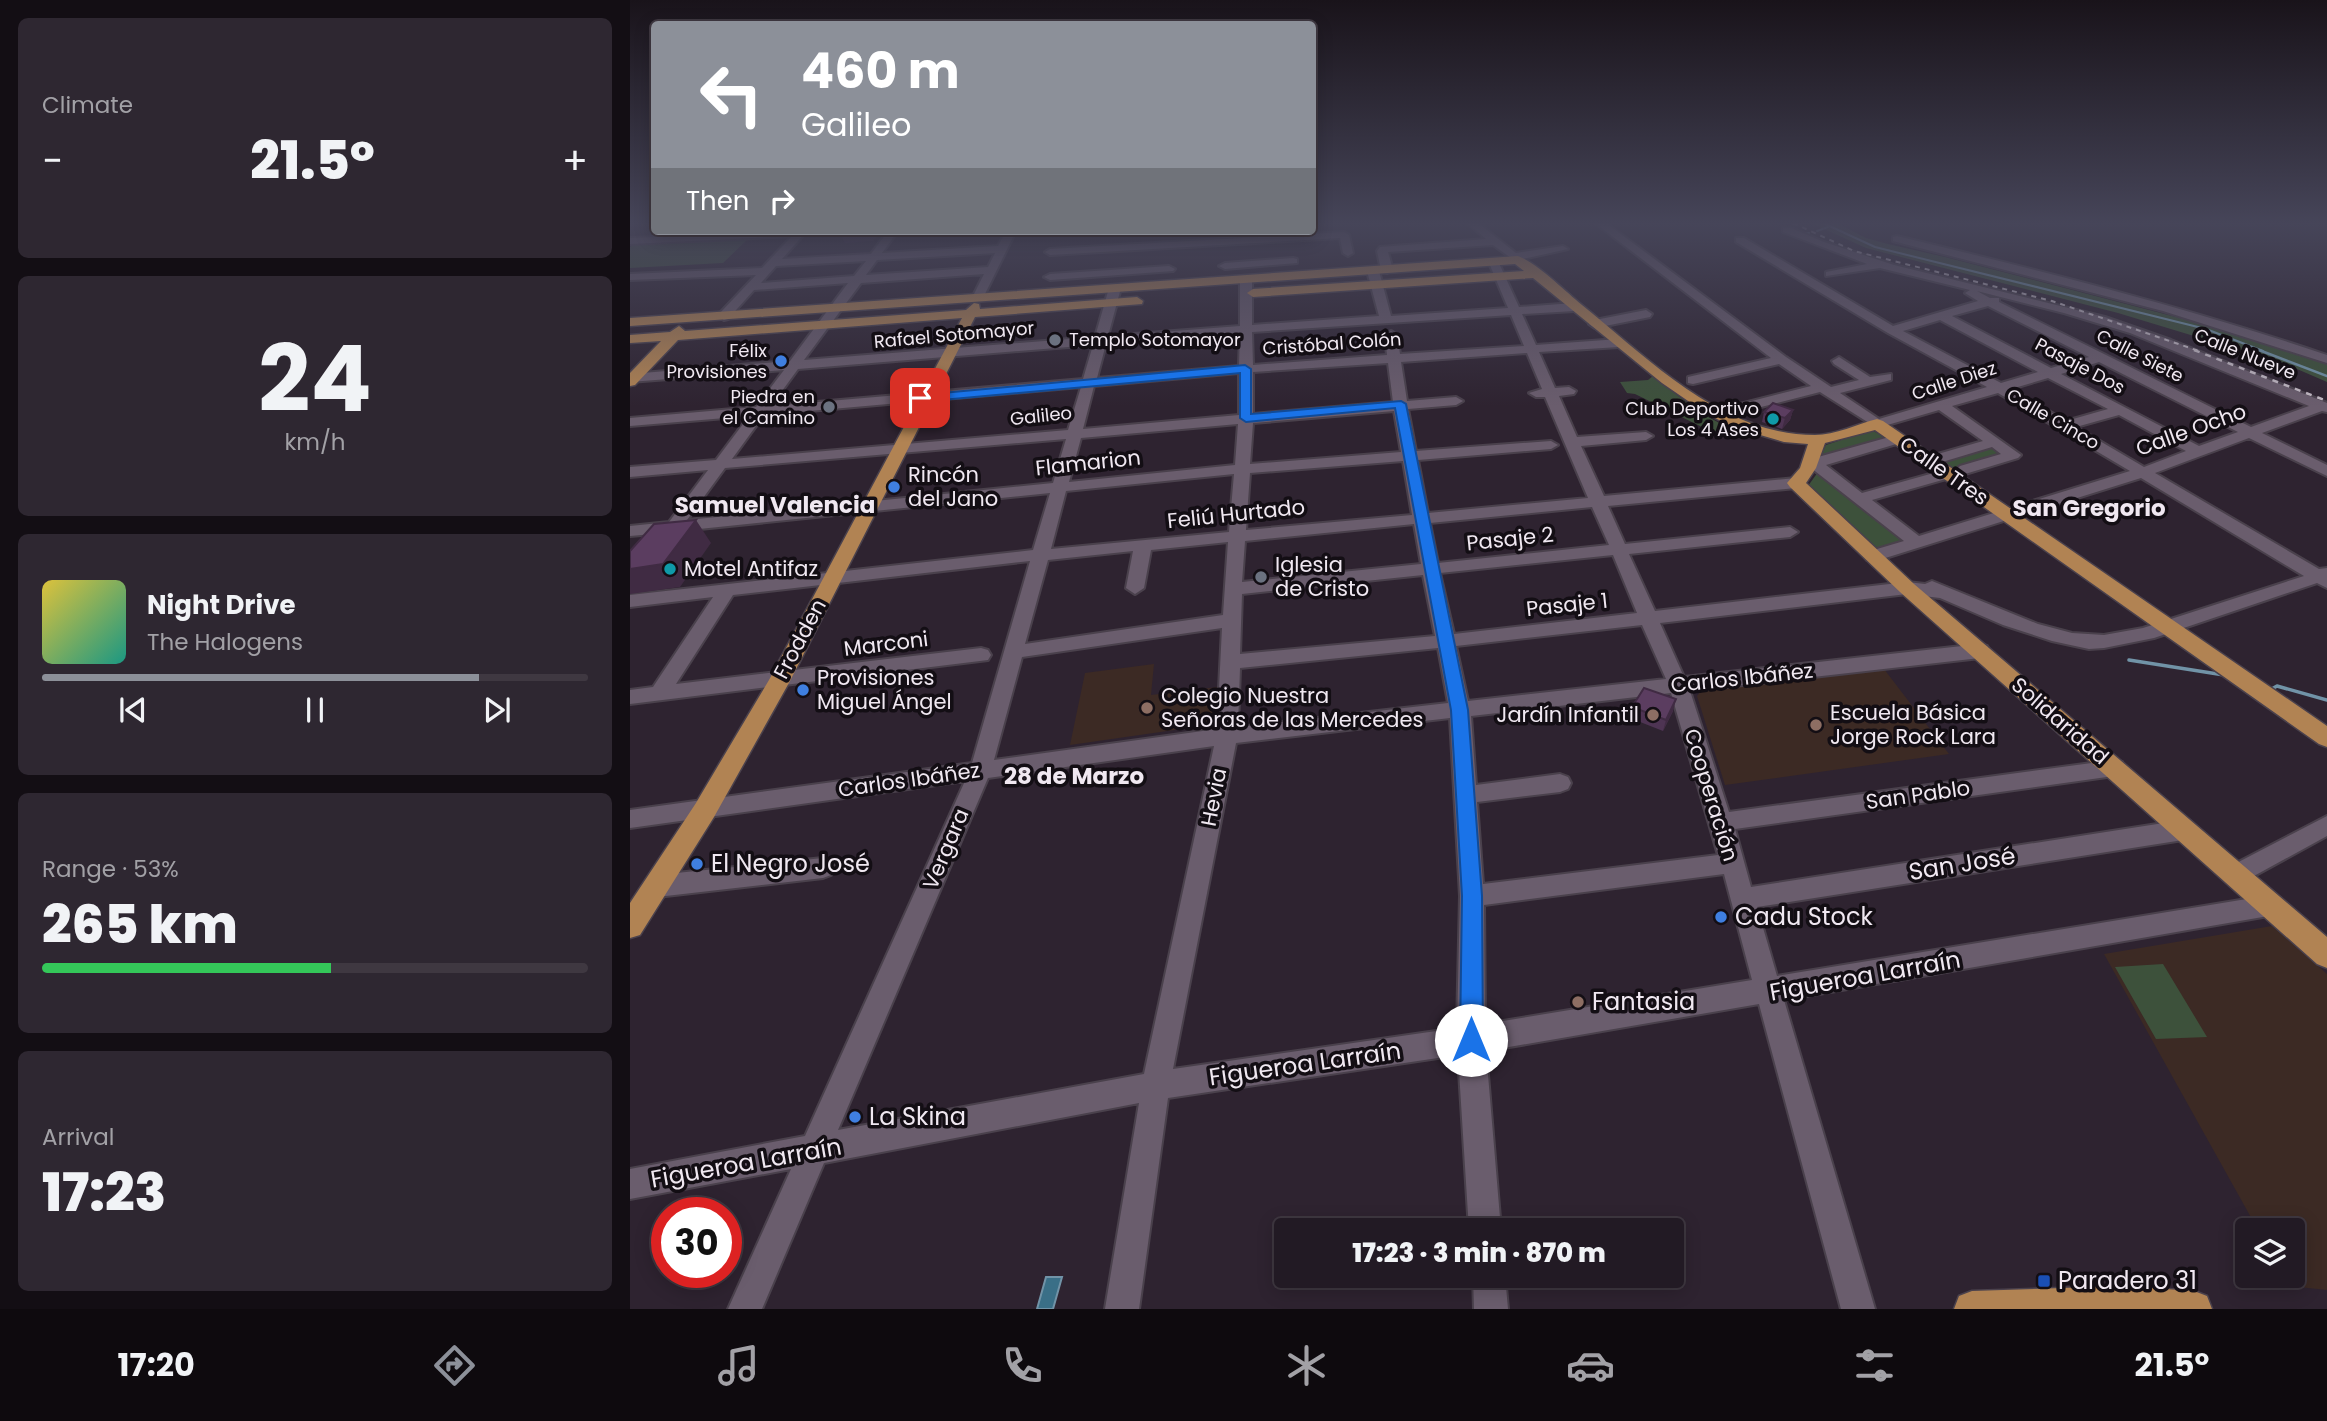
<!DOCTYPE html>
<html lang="en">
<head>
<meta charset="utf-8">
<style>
  body { margin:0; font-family:Poppins,sans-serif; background:#2e2731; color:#f1f3f6; height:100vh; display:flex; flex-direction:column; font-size:26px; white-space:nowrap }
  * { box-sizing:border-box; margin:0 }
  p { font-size:23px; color:#a2a1a6 }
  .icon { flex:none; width:38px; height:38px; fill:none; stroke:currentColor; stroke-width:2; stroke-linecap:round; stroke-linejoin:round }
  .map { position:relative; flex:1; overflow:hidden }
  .sheet { display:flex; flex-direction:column; gap:18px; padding:18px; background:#130e14; width:630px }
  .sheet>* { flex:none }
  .guide { position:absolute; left:21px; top:21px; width:665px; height:214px; border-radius:7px; box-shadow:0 4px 18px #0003,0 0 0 2px #3f3841; background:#8c9099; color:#fff; overflow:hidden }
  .tools { position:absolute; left:1605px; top:1218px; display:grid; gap:14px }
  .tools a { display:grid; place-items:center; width:70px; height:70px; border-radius:7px; background:#221a24; box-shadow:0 4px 18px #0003,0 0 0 2px #3f3841; font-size:35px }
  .speed { position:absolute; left:21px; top:1197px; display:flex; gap:14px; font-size:35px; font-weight:700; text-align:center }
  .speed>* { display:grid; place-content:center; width:91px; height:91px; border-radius:50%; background:#221a24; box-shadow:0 4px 18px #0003,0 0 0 2px #3f3841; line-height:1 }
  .speed .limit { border:10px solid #d22; background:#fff; color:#111 }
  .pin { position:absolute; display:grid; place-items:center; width:60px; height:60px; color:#fff; margin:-30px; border-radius:14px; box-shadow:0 4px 10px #0006 }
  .me { position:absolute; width:77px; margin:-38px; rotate:0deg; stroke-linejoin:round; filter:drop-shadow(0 0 5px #0008) }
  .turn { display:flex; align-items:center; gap:24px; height:147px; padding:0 35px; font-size:32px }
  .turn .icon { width:91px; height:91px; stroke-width:2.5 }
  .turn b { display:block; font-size:49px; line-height:60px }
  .then { display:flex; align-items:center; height:66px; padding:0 35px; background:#0003; gap:14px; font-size:26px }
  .big { font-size:52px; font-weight:800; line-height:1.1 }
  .sheet .card { flex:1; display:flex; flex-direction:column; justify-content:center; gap:10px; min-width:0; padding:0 24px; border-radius:10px; background:#2e2731 }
  .sheet .dial { align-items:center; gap:0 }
  .dial b { font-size:91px; line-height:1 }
  .song { display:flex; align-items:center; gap:21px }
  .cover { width:84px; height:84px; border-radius:10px; background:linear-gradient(135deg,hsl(50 70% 55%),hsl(170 70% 35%)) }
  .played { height:7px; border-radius:4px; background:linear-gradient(90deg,#8c9099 80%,#3f3841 80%) }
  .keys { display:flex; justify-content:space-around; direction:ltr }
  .heat { display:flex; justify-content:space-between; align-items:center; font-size:38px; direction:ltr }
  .charge { height:10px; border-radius:5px; background:linear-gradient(90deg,#34c759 53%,#3f3841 0) }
  .trip { position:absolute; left:644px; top:1218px; width:410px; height:70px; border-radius:7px; background:#221a24; box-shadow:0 4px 18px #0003,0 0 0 2px #3f3841; font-weight:800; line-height:70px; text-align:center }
  .menu { display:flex; height:112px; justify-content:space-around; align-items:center; background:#0e0a0e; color:#a2a1a6 }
  .menu .icon { width:49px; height:49px }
  .menu .active { color:#8c9099 }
  .menu b { font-size:32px; color:#f1f3f6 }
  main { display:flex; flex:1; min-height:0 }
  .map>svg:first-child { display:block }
  .education { fill:#3c2a24 }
  .green { fill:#3d513b }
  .water { fill:#3a6f87; stroke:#7193a7; stroke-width:2 }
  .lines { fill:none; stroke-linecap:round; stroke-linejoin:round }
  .stream-far2 { stroke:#7193a7; stroke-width:2 }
  .stream-far1 { stroke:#7193a7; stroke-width:2.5 }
  .stream { stroke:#7193a7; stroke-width:3.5 }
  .minor-casing { stroke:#4a414c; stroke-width:4 }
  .major-casing { stroke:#4a414c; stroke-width:3 }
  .minor { fill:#6a5d6d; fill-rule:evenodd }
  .major { fill:#b18353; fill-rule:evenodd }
  .rail-far1 { stroke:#c2b9c3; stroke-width:2; stroke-dasharray:5 5; stroke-linecap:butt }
  .rail { stroke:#c2b9c3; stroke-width:2.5; stroke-dasharray:6 6; stroke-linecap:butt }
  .wall { fill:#4e3453 }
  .shaded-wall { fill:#402b43 }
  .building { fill:#5b3d60; stroke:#402b43; stroke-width:2 }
  .route { fill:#1a73e8; stroke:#114b97; stroke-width:2 }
  .worship-dot { fill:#6b7280; stroke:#130e14; stroke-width:2.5 }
  .shop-dot { fill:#3f7fe0; stroke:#130e14; stroke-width:2.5 }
  .culture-dot { fill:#0f9aa8; stroke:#130e14; stroke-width:2.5 }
  .education-dot { fill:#8d6e63; stroke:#130e14; stroke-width:2.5 }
  .transit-dot { fill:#1a4fb4; stroke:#130e14; stroke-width:2.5 }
  .labels { text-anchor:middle; stroke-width:7; stroke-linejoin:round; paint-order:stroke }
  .far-street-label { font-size:18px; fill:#f0e8f1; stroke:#130e14 }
  .far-poi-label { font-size:18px; fill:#f0e8f1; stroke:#130e14; text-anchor:end }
  .street-label { font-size:21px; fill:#f0e8f1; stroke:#130e14 }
  .poi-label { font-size:21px; fill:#f0e8f1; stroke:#130e14; text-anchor:start }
  .neighbourhood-label { font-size:23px; font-weight:bold; fill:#f0e8f1; stroke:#130e14 }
  .near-poi-label { font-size:24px; fill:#f0e8f1; stroke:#130e14; text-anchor:start }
  .near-street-label { font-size:24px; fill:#f0e8f1; stroke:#130e14 }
</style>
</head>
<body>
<main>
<section class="sheet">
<div class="card"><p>Climate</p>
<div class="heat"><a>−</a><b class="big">21.5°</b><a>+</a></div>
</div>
<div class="card dial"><b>24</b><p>km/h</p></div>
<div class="card">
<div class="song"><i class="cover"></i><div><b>Night Drive</b><p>The Halogens</p></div></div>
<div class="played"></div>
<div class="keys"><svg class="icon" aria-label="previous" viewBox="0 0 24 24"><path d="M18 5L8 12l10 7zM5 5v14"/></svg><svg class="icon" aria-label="pause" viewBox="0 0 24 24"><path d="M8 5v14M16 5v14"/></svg><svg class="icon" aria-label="next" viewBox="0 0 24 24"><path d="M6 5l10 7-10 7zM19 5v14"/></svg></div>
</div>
<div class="card"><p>Range · 53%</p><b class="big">265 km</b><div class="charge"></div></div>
<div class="card"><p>Arrival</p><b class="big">17:23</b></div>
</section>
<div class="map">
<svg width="1697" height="1309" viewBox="0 0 1697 1309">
  <rect width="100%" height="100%" fill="#2e2330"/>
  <!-- education -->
  <path class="education" d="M524,664L521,695L588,687L585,721L579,725L440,745L455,673Z
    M1254,669L1319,754L1095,785L1067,696L1072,690Z
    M1642,926L1697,974V1290L1659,1286L1653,1276H1662V1230H1628L1474,954Z"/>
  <!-- green -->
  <path class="green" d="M1181,223H1207L1236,238L1258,244L1315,257L1596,330L1697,363V382L1653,363L1488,313L1236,248Z
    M119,238L93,263L0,268V247L4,244Z
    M1023,376L1069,412L1095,426L1086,431H1080L1005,394L997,393L990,382L1018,380Z
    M1241,430L1260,439L1187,460L1196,445Z
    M1364,443L1380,453L1324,470L1308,459Z
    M1188,472L1279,541L1246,548L1178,486Z
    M1533,964L1577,1037L1526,1039L1485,967Z"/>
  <!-- water -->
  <path class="water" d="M416,1277H432L423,1309H407Z"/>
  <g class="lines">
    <!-- stream-far2 -->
    <path class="stream-far2" d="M1193,223L1245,247L1576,329L1633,351
      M1187,231L1198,227
      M1175,234L1179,233"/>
    <!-- stream-far1 -->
    <path class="stream-far1" d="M1629,350L1697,376"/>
    <!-- stream -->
    <path class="stream" d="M1499,660L1594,675
      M1640,690L1647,686L1697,700"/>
    <defs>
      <path id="minor" d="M837,223H848L886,253L933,246L938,249L893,259L888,263L863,245L758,252L763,270L757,273L751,270L747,251L750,247L856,239Z
        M965,223H976L1156,357L1201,387L1229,380L1204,364L1202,361L1209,357L1240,377L1261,374V380L1210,393L1249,419L1357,387L1258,333L1106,242V238H1114L1263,326L1348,301L1335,293L1340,290L1250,268L1196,276V272L1237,264L1153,232V228H1161L1194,242L1264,265L1475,317L1541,340L1697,403V412L1692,411L1632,433L1697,465V476L1619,438L1525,473L1689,569L1697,568V588L1687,583L1524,638L1474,648L1459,649L1422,641L1373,625L1310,598L1277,594L1030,623L1054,677L1350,644L1357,646L1360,651L1357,656L1350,658L1060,691L1099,812L1484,760L1492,762L1495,768L1492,774L1484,776L1105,829L1121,887L1553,820L1561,823L1564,830L1561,837L1553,840L1127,907L1147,976L1641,895L1650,898L1653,906L1650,914L1154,1000L1245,1309H1211L1129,1004L856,1051L871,1230H839L828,1055L538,1098L509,1309H475L509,1103L194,1163L132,1309H98L161,1169L0,1199V1169L175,1136L335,781L0,828V810L342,763L400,561L103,595L46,684L351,648L358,650L361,655L358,660L0,704V690L23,687L83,597L0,607V595L403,550L420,493L50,531L41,536L34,533L0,536V526L39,522L78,470L0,477V467L86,460L119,416L0,426V418L126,407L154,370L0,382V374L160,361L218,283L124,290L98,319L94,320L88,316L90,313L126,275L0,280V274L132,268L162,236L0,244V238L177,231L152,259L241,254L258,231H268L252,253L368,246L376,231H386L352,300L342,298L354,274L231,283L174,360L465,337L479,288L485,285L491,288L478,336L610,326V279L616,276L622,279V325L749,316L737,271L743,268L749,271L761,316L878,308L859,263L868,261L889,307L944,303L950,307L944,311L892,314L906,345L989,339L995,343L989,347L909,352L925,388L939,387L946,391L944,394L929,396L947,437L1016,432L1023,436L1016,440L951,446L974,496L1166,478L1174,483L1166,488L978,506L995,544L1160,527L1168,532L1160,537L999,554L1025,611L1277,582L1295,584L1302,581L1408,624L1442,633L1474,635L1513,628L1674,576L1511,478L1249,560H1237L1234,556L1237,552L1274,541L1176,464L1173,461L1176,458L1188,457L1263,436H1273L1275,439L1273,442L1196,465L1232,493L1318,469L1323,471L1326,474L1323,477L1242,500L1289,536L1500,471L1368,393L1322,406L1391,455L1388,458L1335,474L1327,469L1330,466L1371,454L1362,447L1299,466L1294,464L1291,461L1294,458L1353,441L1309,410L1247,428L1190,392L1115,411L1110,410V404L1181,386L1149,364L1063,384L1058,383V377L1141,358ZM365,253L358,267L236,275L247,260ZM236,261L224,276L131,283L146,266ZM1347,291L1434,313L1500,333L1679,406L1621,427L1369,302V298H1360ZM1358,306L1459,357L1421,368L1322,316ZM881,315L894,346L770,354L767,335L761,331L755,335L757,355L623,365L622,332ZM1310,320L1408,372L1371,383L1273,331ZM610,333L609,366L467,378L476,344ZM463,345L453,379L141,406L168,369ZM897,353L912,389L899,393L906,397H915L958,498L798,513L788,460L921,449L928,445L921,441L786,451L778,409L826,405L833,401L826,397L777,401L771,362ZM1469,362L1608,432L1569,446L1431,374ZM758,363L763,402L623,414V372ZM609,373V415L453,429L464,386ZM1418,378L1478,409L1436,421L1381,389ZM451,387L438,430L102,459L134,415ZM764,411L771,452L620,464L623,423ZM1489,415L1556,451L1514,467L1446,427ZM608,424L605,465L439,482L451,438ZM436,439L423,483L57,520L95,468ZM773,461L782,515L616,530L620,473ZM604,474L599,532L421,549L436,491ZM962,507L979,545L808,563L800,523ZM784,524L791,564L612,582L615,541ZM598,542L593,615L395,644L418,560L503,551L496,588L505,594L514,588L521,550ZM983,555L1007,613L824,634L810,573ZM793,575L805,636L610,654L612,594ZM1012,625L1036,679L838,701L826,646ZM592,628L587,729L364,760L392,657ZM808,648L818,703L608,727L610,668ZM1041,693L1088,855L853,884L847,802L930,792L938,789L941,783L938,777L930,774L846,785L841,716ZM820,718L830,896L827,1028L543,1069L606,743ZM584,746L514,1074L208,1130L358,778ZM1094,874L1122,980L855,1024L854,905Z
        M714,232L719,235L723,253L718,256L713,253L710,238L420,255L415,252L420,249Z
        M1267,236C1412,271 1556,307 1697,355V363L1533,311L1263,241V237Z
        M663,258L667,259V263L595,269L589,266L595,263Z
        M539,266L545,269L543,271L420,280L414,277L420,274Z
        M1016,310L1022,314L1020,317L965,328L959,324L965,320Z
        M1697,816V836L1613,882L1605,885L1597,882L1593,875L1597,868Z
        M193,858L201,861L205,868L201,875L193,878L27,897L18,893L15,886L18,879L27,875Z
        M843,1276H875L878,1309H844Z"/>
      <path id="major" d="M888,256C907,263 935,291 952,305C1019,359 1092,435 1185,435C1205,435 1228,424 1247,419L1253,421L1697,726V747L1689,744L1245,430L1195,443L1186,468L1176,483L1284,584L1697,937V968L1687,964L1270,592L1160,487L1157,483L1170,468L1178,444L1154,442L1103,427L1077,414L1032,383L903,278L623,297L617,293L623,289L894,271L885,264L0,326V318Z
        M507,297L513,301L512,304L345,317L160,681L84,817L10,935L0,938V903L66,803L139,680L332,318L48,340L5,385L0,386V373L31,341L0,343V335L40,332L49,326L55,331L336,310L344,303L349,304L350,309Z
        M1492,1286L1564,1291L1577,1296L1582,1309H1324L1329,1296L1342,1291Z"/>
    </defs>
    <!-- minor casing -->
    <use href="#minor" class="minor-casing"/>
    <!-- major casing -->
    <use href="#major" class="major-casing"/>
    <!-- minor -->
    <use href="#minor" class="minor"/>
    <!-- major -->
    <use href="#major" class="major"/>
    <!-- rail-far1 -->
    <path class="rail-far1" d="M1163,223L1224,251L1422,301L1569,351"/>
    <!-- rail -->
    <path class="rail" d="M1564,350L1697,401"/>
  </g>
  <!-- wall -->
  <path class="wall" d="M1163,410L1160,420L1152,429L1132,422L1134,412Z
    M1002,707L1043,711L1033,731L1000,718Z"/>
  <!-- shaded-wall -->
  <path class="shaded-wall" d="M240,231H251L243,241L215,243L210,234Z
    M1163,410L1160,420L1152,429L1155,418Z
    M66,520L81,543L50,587L0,594V569Z
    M1046,699L1043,711L1033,731L1036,720Z"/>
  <!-- building -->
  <path class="building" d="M213,231H240L210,234Z
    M1143,403L1163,410L1155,418L1134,412Z
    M66,520L33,564L0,569V551L24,524Z
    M1014,688L1046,699L1036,720L1002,707Z"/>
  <!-- sky -->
  <linearGradient id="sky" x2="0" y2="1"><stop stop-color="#19131a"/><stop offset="0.55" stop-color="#464559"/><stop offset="1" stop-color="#464559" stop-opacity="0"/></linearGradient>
  <rect width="1697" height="406" fill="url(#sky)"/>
  <!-- route -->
  <path class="route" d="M615,365L621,369V414L771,401L776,404L838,710L852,896L853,1040L849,1048L841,1051L833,1048L830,1040L832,896L821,710L765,408L616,422L610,418V373L290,402L284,398L290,395Z"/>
  <!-- markers -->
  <g class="worship-dot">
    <circle cx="425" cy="340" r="7"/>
    <circle cx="199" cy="407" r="7"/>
    <circle cx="631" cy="577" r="7"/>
  </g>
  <g class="shop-dot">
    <circle cx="151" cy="361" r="7"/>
    <circle cx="264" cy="487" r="7"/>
    <circle cx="173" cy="690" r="7"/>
    <circle cx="67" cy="864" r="7"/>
    <circle cx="1091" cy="917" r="7"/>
    <circle cx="225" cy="1117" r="7"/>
  </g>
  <g class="culture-dot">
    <circle cx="1143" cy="419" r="7"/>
    <circle cx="40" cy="569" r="7"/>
  </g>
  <g class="education-dot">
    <circle cx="517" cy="708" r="7"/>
    <circle cx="1023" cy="715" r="7"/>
    <circle cx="1186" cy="725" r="7"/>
    <circle cx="948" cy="1002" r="7"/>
  </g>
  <rect class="transit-dot" x="1407" y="1274" width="14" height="14" rx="3.5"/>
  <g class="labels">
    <!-- far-street labels -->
    <g class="far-street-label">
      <text transform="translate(324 335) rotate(-5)" y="6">Rafael Sotomayor</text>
      <text transform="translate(702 344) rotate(-4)" y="6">Cristóbal Colón</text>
      <text transform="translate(1615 354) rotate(22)" y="6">Calle Nueve</text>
      <text transform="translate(1510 356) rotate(27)" y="6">Calle Siete</text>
      <text transform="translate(1450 366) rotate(28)" y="6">Pasaje Dos</text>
      <text transform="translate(1324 381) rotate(-18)" y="6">Calle Diez</text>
      <text transform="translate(411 416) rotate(-6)" y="6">Galileo</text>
      <text transform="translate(1423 419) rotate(30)" y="6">Calle Cinco</text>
    </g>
    <!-- far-poi labels -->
    <g class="far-poi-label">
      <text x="439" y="346" text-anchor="start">Templo Sotomayor</text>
      <text x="137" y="357">Félix<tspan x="137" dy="21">Provisiones</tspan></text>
      <text x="185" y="403">Piedra en<tspan x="185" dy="21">el Camino</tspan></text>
      <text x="1129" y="415">Club Deportivo<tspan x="1129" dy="21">Los 4 Ases</tspan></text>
    </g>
    <!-- street labels -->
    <g class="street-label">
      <text transform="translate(1561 430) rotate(-20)" y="7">Calle Ocho</text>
      <text transform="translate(458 463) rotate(-6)" y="7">Flamarion</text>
      <text transform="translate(1314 471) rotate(35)" y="7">Calle Tres</text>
      <text transform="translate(606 514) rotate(-6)" y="7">Feliú Hurtado</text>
      <text transform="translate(880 539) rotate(-6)" y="7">Pasaje 2</text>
      <text transform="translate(937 605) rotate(-6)" y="7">Pasaje 1</text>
      <text transform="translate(170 639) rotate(-62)" y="7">Frodden</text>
      <text transform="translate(256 644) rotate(-7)" y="7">Marconi</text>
      <text transform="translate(1112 678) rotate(-6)" y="7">Carlos Ibáñez</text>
      <text transform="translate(1430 721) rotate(41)" y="7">Solidaridad</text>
      <text transform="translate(279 780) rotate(-8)" y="7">Carlos Ibáñez</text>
      <text transform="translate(1081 795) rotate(73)" y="7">Cooperación</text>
      <text transform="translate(1288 795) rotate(-8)" y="7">San Pablo</text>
      <text transform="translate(584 797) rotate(-79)" y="7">Hevia</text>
      <text transform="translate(316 849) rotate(-67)" y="7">Vergara</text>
    </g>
    <!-- poi labels -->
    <g class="poi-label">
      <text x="278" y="482">Rincón<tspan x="278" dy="24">del Jano</tspan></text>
      <text x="645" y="572">Iglesia<tspan x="645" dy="24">de Cristo</tspan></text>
      <text x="54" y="576">Motel Antifaz</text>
      <text x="187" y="685">Provisiones<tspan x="187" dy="24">Miguel Ángel</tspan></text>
      <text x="531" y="703">Colegio Nuestra<tspan x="531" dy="24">Señoras de las Mercedes</tspan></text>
      <text x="1200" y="720">Escuela Básica<tspan x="1200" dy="24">Jorge Rock Lara</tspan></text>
      <text x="1009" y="722" text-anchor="end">Jardín Infantil</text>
    </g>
    <!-- neighbourhood labels -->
    <g class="neighbourhood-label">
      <text x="145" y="513">Samuel Valencia</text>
      <text x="1459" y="516">San Gregorio</text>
      <text x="444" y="784">28 de Marzo</text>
    </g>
    <!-- near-poi labels -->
    <g class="near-poi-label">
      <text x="81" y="872">El Negro José</text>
      <text x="1105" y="925">Cadu Stock</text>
      <text x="962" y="1010">Fantasia</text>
      <text x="239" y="1125">La Skina</text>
      <text x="1428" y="1289">Paradero 31</text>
    </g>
    <!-- near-street labels -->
    <g class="near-street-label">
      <text transform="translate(1332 864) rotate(-9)" y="8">San José</text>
      <text transform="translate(1235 976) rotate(-10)" y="8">Figueroa Larraín</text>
      <text transform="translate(675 1064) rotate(-8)" y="8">Figueroa Larraín</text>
      <text transform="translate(116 1163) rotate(-10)" y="8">Figueroa Larraín</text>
    </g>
  </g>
</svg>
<div class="tools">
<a><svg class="icon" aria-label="layers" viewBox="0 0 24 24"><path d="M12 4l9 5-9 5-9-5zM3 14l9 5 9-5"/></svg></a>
</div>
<div class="speed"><div class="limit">30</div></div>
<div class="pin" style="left:290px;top:398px;background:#d93025"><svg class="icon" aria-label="arrive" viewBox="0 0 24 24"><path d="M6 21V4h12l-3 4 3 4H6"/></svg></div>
<svg class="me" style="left:841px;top:1040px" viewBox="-20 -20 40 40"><circle r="19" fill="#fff"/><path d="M0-13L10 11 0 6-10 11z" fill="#1a73e8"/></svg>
<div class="trip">17:23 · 3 min · 870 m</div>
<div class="guide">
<div class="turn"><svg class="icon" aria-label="left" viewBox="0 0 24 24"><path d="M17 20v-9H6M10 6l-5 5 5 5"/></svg><div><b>460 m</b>Galileo</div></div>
<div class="then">Then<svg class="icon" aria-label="right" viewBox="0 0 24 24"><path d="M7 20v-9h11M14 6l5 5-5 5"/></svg></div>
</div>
</div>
</main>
<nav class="menu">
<b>17:20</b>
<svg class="icon active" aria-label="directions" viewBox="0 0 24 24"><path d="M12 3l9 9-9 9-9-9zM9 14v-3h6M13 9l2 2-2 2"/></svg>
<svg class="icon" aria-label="music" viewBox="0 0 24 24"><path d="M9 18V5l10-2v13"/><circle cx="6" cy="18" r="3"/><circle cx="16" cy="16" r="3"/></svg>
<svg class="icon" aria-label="phone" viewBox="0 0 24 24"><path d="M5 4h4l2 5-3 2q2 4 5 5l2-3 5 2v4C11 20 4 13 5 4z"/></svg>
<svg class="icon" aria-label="climate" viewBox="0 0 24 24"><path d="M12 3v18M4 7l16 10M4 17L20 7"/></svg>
<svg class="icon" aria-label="car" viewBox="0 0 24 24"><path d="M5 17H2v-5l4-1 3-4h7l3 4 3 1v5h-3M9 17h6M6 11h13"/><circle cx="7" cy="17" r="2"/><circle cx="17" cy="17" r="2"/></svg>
<svg class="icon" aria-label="filters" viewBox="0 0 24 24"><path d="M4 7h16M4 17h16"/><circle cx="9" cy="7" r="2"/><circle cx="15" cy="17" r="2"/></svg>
<b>21.5°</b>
</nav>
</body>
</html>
